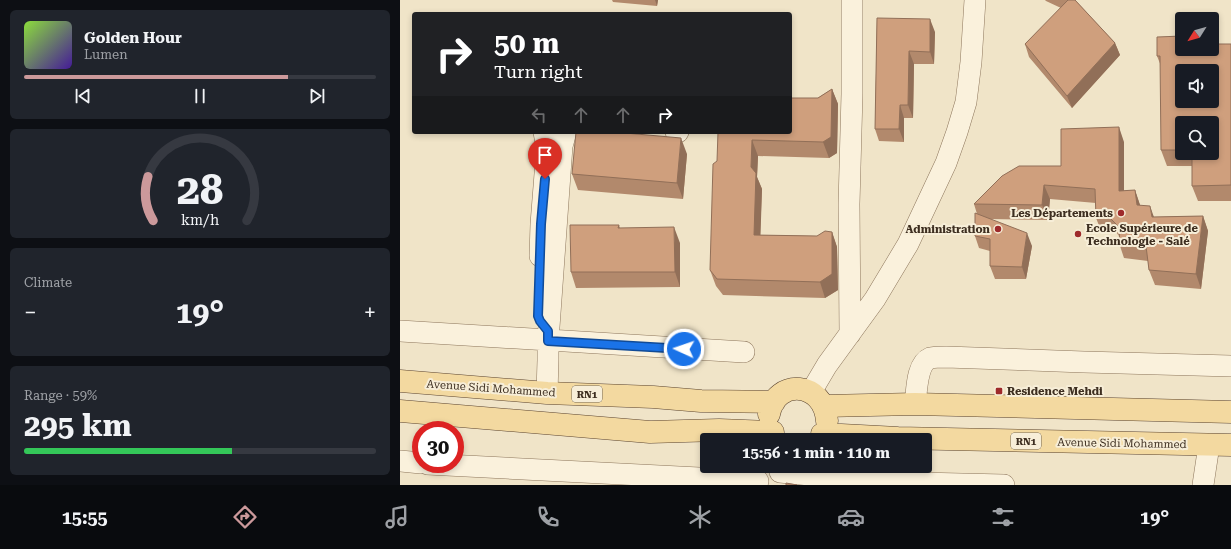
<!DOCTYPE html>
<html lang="en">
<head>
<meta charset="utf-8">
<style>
  body { margin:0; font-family:"Roboto Serif",serif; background:#20242c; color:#f1f3f6; height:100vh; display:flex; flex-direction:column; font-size:15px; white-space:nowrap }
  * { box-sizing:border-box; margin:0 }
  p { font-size:13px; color:#9ea1a6 }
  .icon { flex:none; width:22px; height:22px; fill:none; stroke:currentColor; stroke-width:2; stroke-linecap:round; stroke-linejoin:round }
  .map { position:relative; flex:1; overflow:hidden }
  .side { display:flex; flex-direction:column; gap:10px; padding:10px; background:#0d0f14; width:400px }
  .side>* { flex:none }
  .hud { position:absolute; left:12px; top:12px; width:380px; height:122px; border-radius:4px; box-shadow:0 2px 6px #0003; background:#202124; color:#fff; overflow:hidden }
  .needle { width:26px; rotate:233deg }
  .buttons { position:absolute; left:775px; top:12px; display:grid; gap:8px }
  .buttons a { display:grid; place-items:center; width:44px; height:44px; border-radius:4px; background:#171b24; box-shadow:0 2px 6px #0003; font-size:20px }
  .speed { position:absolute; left:12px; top:421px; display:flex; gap:8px; font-size:20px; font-weight:700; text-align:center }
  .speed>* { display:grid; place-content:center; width:52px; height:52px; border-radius:50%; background:#171b24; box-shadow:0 2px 6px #0003; line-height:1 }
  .speed .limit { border:6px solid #d22; background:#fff; color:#111 }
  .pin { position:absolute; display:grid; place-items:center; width:34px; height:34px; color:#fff; margin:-41px -17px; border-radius:50% 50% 50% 0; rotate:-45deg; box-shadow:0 0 4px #0007 }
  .pin .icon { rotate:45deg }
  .me { position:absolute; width:44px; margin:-22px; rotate:273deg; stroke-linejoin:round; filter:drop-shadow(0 0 3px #0008) }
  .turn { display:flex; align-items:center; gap:14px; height:84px; padding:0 16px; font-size:18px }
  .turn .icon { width:52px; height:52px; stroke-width:2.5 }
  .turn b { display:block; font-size:28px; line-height:34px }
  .lanes { display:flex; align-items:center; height:38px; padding:0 16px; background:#0003; justify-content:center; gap:20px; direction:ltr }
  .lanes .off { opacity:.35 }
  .big { font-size:30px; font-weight:700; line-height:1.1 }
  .side .widget { flex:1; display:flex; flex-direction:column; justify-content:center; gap:6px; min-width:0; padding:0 14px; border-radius:6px; background:#20242c }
  .side .dial { align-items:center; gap:0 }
  .dial svg { height:104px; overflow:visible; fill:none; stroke:#363941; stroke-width:7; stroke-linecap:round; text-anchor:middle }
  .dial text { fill:#f1f3f6; stroke:none }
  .song { display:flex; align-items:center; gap:12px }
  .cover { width:48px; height:48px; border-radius:6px; background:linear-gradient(135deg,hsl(90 70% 55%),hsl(260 70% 35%)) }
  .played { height:4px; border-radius:2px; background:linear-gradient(90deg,#cc999b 75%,#363941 75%) }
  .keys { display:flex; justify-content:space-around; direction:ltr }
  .heat { display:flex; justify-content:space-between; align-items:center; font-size:22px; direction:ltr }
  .charge { height:6px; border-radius:3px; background:linear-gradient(90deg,#34c759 59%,#363941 0) }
  .trip { position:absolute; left:300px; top:433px; width:232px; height:40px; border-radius:4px; background:#171b24; box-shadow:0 2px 6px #0003; font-weight:700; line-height:40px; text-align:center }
  .tab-bar { display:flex; height:64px; justify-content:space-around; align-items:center; background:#090b0e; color:#9ea1a6 }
  .tab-bar .icon { width:28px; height:28px }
  .tab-bar .current { color:#cc999b }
  .tab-bar b { font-size:18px; color:#f1f3f6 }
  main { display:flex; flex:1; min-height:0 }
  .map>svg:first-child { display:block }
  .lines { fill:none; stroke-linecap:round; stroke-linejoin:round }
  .minor-casing { stroke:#8d765c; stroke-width:22 }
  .major-casing { stroke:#5b4430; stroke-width:23 }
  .minor { stroke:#faf1dc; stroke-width:21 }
  .major { stroke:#f3d9a0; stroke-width:22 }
  .wall { fill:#b2896c; fill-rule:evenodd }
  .shaded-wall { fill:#916f58 }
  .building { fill:#cf9f7d; stroke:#916f58; fill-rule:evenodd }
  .route-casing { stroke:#114b97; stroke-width:10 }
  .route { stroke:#1a73e8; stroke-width:7 }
  .poi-dot { fill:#9e2a2b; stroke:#f7eed8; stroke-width:1.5 }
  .labels { text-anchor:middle; stroke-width:4; stroke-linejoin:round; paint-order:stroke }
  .shield { fill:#f7eed8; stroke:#756857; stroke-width:1 }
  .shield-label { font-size:10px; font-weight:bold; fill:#3d2e20 }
  .poi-label { font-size:11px; font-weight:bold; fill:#3d2e20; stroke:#f7eed8; text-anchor:end }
  .street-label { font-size:11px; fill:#3d2e20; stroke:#f7eed8 }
</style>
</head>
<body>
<main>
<section class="side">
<div class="widget">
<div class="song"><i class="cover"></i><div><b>Golden Hour</b><p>Lumen</p></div></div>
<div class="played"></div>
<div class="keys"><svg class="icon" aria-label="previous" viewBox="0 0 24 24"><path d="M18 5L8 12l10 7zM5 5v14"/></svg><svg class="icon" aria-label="pause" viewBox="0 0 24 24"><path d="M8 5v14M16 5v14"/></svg><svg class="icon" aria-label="next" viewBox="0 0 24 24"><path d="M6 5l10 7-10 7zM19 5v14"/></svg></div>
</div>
<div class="widget dial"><svg viewBox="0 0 100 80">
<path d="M14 69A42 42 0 1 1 86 69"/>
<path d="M14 69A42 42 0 0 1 10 35" stroke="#cc999b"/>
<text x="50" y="56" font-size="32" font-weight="700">28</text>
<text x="50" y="72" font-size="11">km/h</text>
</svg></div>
<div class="widget"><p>Climate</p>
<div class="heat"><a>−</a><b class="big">19°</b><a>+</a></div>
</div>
<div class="widget"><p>Range · 59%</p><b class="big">295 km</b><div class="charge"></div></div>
</section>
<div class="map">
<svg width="831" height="485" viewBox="0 0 831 485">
  <rect width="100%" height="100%" fill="#f0e4c8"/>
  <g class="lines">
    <defs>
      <path id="minor" d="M276,132H278
        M140,256L141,224L147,149L144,132
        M0,331L344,352
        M450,334L449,204L452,94V0
        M411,392L427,365L475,299L508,244L546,163L557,132L566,102L571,62L575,0
        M147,393L148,360V341L162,146L166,132
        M515,404C517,392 516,364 530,358C535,357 542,357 546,357L684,362L831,366
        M0,461L21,463
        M27,464L358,481
        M380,472L478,482L604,485
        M803,485L809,445"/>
      <path id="major" d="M0,381L147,393L253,397L301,401L374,402
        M424,406L515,404L831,412
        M0,411L250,432L319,430L373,432
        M369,414C376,378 424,381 427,421
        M422,434L498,438L831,445"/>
    </defs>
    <!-- minor casing -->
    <use href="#minor" class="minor-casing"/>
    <!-- major casing -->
    <use href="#major" class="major-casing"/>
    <!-- minor -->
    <use href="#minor" class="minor"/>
    <!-- major -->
    <use href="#major" class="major"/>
  </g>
  <!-- wall -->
  <path class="wall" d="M212,0H258L257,6L213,2Z
    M645,0H675L715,43L720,55L672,108L629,57L625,44L661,8L646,1Z
    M477,18L535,32L534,64H514L513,118H504V142L479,141L475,129Z
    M831,44V201H798L792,186V166H767L761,150V66L757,56L782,49ZM782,123L812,153H782Z
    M432,89L438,104L437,153L429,158L358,156L357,177L362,189L360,235L417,236L432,232L437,247L438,290L425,298L323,295L316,286L310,270L317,161Z
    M724,142V191L735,190L740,205L754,217L803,216L808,231L801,289L755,285L749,270L748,261L724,258L719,243V236L716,232L702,233L696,218V203L650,199L648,220L590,219L632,246L626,279H595L590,266V251L579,248L575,236L577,214L574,204L661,166Z
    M287,154L283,199L178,190L172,174Z
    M219,225L220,228L280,243V287L176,288L171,272Z"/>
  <!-- shaded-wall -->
  <path class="shaded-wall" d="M255,0H258L257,6Z
    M530,19L535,32L534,64L530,52Z
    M715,43L720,55L672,108L667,96Z
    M509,51L514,64L513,118L508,105Z
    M432,89L438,104L437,153L429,158L423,142Z
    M500,105L504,118V142L499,129Z
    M719,127L724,142V206L719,191Z
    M281,138L287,154L283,199L277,183Z
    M352,140L358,156L357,177L362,189L360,250L354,235L351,167Z
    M644,185L650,199L648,220L642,205Z
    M735,190L740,205H737Z
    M750,206L755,220L752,217Z
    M803,216L808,231L801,289L796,274Z
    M274,227L280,243V287L275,272Z
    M432,232L437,247L438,290L425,298L420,282Z
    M627,233L632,246L626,279L622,267Z"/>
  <!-- building -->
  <path class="building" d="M668,0H675L715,43L667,96L625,44Z
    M477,18L530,19V52L509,51L508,105H500L499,129H475Z
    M782,36V49H812V44H831V185L792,186V153H812V123H782V150H761L760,56H757V37ZM782,71H812V101H782Z
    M432,89L431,137L423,142L352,140L351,167L356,173L354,235L417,236L425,231L432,232V274L420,282L317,279L310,270L313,164L317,161L318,132H390V98H418Z
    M719,127V191L735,190L737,205L750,206L752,217L803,216L796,274L749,270L746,246L719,243L720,228L710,218H696L695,189L644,185L642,205L574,204L602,176L619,166H661V129Z
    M176,132H214L281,138L277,183L172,174Z
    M575,213L627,233L622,267L590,266V239L575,236Z
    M170,225H219L218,228L274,227L275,272H171Z
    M386,483L397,485H386Z"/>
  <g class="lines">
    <defs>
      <path id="route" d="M145,179L141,224L138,316L140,321L148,331V341L284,349"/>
    </defs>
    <!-- route casing -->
    <use href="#route" class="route-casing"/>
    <!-- route -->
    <use href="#route" class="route"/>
  </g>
  <!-- markers -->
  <g class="poi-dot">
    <circle cx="721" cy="213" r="4"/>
    <circle cx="598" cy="229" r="4"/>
    <circle cx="678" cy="234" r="4"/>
    <rect x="595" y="387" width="8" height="8" rx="2"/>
  </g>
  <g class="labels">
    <!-- shield labels -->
    <g class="shield">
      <rect x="172" y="386" width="30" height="16" rx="3"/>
      <rect x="611" y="433" width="30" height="16" rx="3"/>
    </g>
    <g class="shield-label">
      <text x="187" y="398">RN1</text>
      <text x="626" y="445">RN1</text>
    </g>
    <!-- poi labels -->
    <g class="poi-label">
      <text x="713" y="217">Les Départements</text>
      <text x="686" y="232" text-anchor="start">Ecole Supérieure de<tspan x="686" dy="13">Technologie - Salé</tspan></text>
      <text x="590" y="233">Administration</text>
      <text x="607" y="395" text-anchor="start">Residence Mehdi</text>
    </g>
    <!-- street labels -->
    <g class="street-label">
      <text transform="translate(91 388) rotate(4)" y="4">Avenue Sidi Mohammed</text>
      <text transform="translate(722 443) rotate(1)" y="4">Avenue Sidi Mohammed</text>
    </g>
  </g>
</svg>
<div class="buttons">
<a><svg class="needle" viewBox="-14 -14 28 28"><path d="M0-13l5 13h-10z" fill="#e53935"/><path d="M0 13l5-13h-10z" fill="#9ea1a6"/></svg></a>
<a><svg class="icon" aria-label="sound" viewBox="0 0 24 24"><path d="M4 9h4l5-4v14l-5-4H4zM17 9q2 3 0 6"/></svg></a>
<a><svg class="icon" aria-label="search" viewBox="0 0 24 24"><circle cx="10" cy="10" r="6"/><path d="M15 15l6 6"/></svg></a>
</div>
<div class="speed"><div class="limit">30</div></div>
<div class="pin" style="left:145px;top:179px;background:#d93025"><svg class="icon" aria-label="arrive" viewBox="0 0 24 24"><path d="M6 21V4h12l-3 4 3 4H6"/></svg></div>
<svg class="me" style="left:284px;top:349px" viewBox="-20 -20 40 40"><circle r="17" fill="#1a73e8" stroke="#fff" stroke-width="3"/><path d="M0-11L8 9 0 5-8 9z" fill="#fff"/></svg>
<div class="trip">15:56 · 1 min · 110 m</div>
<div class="hud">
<div class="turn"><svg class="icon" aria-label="right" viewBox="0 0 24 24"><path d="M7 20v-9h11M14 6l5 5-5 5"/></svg><div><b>50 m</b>Turn right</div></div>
<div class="lanes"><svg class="icon off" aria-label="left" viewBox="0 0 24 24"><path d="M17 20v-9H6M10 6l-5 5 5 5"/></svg><svg class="icon off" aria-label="ahead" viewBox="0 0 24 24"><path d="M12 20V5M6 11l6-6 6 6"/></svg><svg class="icon off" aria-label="ahead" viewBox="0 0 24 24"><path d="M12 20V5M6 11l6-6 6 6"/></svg><svg class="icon" aria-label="right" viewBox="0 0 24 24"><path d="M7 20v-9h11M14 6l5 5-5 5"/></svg></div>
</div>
</div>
</main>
<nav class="tab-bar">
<b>15:55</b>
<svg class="icon current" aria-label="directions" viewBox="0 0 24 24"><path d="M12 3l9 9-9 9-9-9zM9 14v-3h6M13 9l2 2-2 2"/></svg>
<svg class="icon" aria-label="music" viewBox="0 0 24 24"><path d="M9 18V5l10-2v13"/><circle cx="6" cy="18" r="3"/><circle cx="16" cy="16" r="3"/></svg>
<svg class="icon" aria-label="phone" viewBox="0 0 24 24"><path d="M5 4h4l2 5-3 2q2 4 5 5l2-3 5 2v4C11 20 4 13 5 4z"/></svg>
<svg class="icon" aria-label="climate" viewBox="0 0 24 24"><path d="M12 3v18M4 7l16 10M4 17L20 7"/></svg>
<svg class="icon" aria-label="car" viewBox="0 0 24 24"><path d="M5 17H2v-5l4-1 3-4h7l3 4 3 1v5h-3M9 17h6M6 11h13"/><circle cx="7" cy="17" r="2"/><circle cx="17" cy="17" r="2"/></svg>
<svg class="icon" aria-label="filters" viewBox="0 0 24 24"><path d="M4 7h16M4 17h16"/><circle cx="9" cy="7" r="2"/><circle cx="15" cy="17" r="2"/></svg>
<b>19°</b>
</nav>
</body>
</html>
